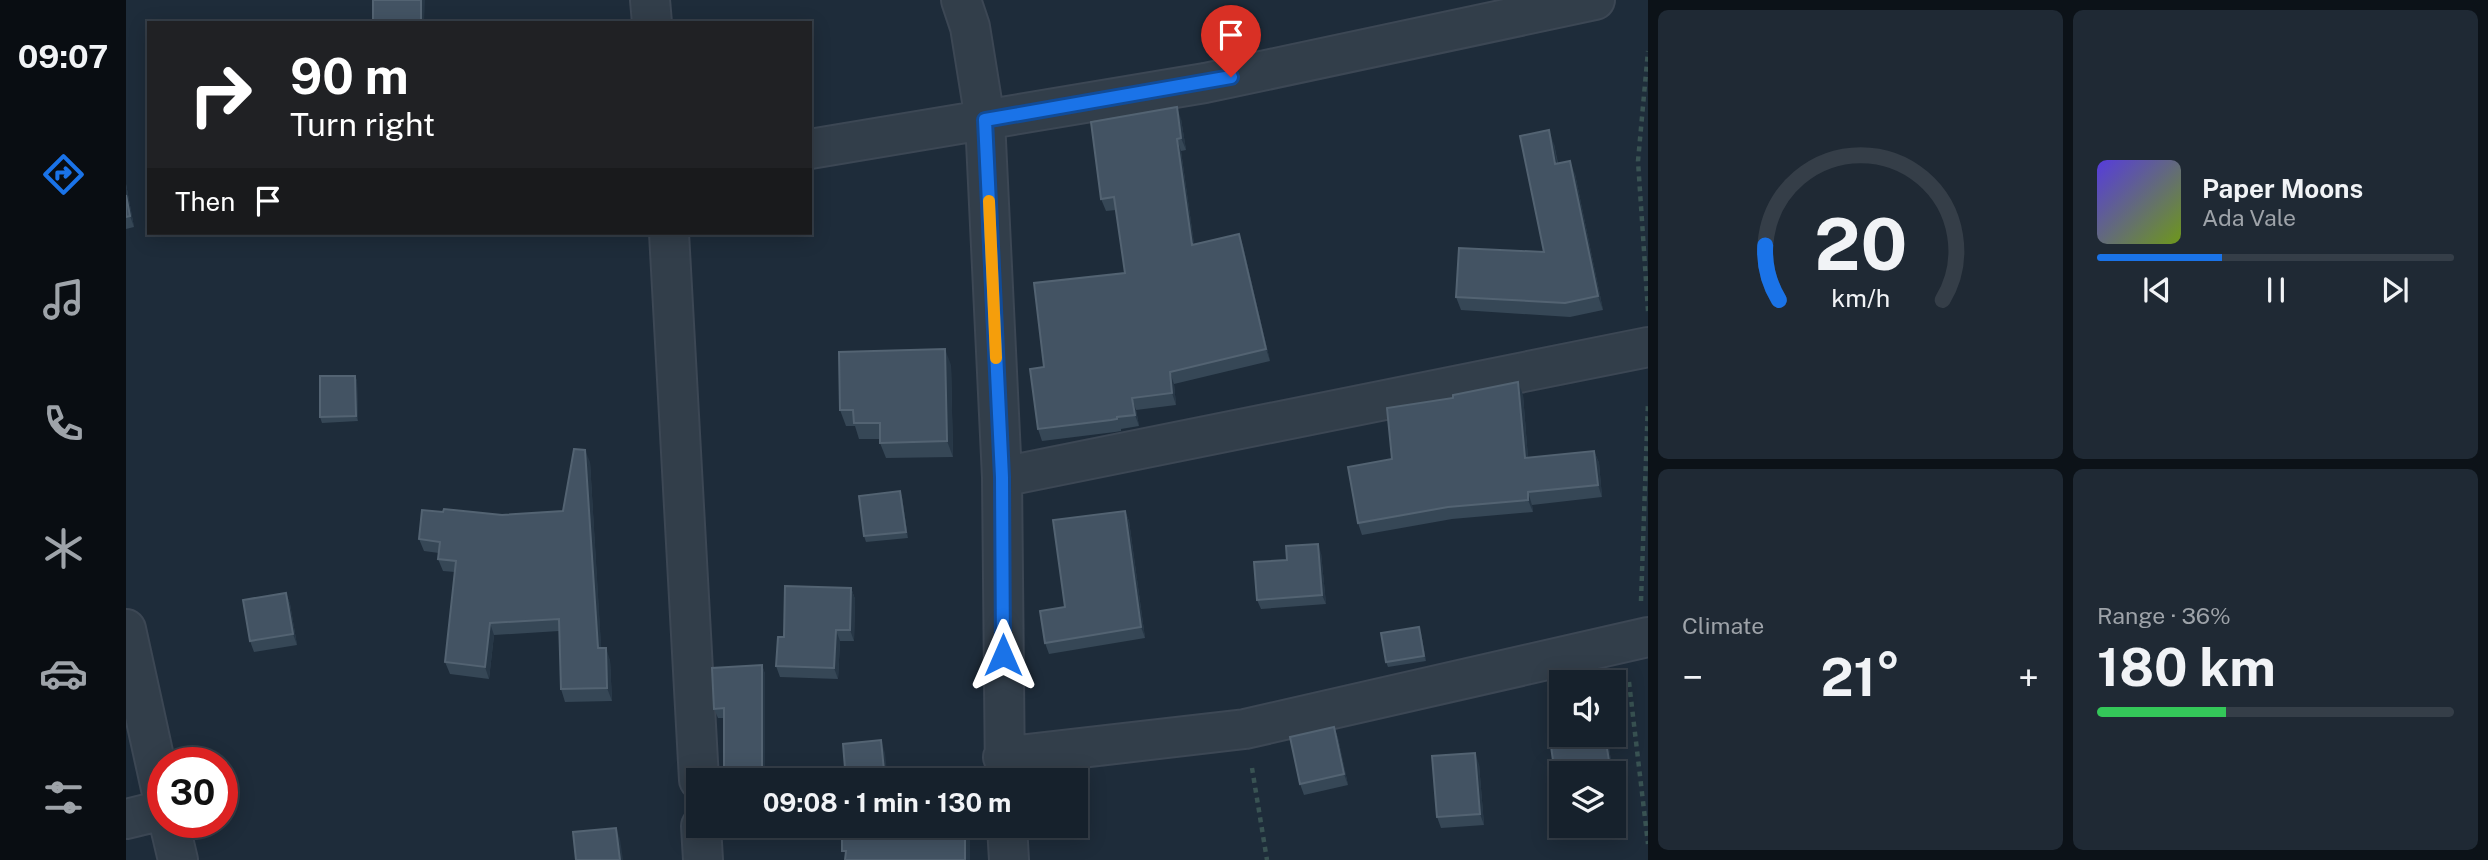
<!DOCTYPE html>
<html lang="en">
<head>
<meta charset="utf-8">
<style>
  body { margin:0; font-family:"Public Sans",sans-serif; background:#1f2934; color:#f1f3f6; height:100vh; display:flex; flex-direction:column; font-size:26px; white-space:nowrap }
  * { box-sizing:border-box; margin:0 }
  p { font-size:23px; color:#9ea3a9 }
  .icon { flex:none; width:38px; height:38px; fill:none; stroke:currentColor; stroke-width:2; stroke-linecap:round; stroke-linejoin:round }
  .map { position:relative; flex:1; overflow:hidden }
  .sheet { display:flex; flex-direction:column; gap:10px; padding:10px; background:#0c1218; width:840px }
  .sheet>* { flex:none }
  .top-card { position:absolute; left:21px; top:21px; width:665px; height:214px; border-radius:0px; box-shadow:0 4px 18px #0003,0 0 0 2px #353e48; background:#202124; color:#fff; overflow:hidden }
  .buttons { position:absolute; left:1423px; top:670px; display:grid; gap:14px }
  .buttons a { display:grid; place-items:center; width:77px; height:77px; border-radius:0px; background:#16212c; box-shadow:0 4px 18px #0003,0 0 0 2px #353e48; font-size:35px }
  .speed { position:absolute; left:21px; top:747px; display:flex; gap:14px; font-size:35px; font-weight:700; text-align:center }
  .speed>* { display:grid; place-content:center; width:91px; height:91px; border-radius:50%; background:#16212c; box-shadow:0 4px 18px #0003,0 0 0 2px #353e48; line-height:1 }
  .speed .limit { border:10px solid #d22; background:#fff; color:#111 }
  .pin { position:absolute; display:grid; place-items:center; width:60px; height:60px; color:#fff; margin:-72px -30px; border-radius:50% 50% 50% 0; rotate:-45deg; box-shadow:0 0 7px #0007 }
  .pin .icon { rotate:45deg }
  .me { position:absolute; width:77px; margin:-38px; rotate:0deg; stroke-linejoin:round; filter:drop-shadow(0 0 5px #0008) }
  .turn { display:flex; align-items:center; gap:24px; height:147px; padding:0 28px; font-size:32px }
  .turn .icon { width:91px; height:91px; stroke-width:2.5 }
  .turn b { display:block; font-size:49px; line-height:60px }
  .then { display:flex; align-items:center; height:66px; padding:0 28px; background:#0003; gap:14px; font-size:26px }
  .big { font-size:52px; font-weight:700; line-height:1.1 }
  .sheet .card { flex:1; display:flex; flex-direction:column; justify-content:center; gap:10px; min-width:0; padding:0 24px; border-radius:10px; background:#1f2934 }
  .sheet .dial { align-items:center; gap:0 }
  .dial svg { height:182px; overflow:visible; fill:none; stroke:#353e48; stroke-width:7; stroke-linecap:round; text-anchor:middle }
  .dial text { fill:#f1f3f6; stroke:none }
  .song { display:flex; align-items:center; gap:21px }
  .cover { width:84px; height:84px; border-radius:10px; background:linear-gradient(135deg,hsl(250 70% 55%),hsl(80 70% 35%)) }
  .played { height:7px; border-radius:4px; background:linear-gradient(90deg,#1a73e8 35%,#353e48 35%) }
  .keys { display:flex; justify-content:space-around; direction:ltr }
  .heat { display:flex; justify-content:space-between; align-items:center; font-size:38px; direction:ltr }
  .charge { height:10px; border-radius:5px; background:linear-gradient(90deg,#34c759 36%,#353e48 0) }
  .sheet .tiles { flex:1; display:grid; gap:10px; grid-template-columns:repeat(2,1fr) }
  .trip { position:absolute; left:560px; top:768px; width:402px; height:70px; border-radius:0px; background:#16212c; box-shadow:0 4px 18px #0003,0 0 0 2px #353e48; font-weight:700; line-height:70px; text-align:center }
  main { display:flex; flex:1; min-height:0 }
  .tab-bar { display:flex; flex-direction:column; width:126px; justify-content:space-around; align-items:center; background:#090d12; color:#9ea3a9 }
  .tab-bar .icon { width:49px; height:49px }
  .tab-bar .active { color:#1a73e8 }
  .tab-bar b { font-size:32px; color:#f1f3f6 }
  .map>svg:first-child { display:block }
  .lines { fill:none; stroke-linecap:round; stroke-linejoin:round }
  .street-casing { stroke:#3c4754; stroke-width:42 }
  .path { stroke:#395353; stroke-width:4.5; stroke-dasharray:5 5; stroke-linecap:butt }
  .street { stroke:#323e4a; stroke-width:38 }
  .wall { fill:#364756 }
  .shaded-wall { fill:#273746 }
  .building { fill:#435363; stroke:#536372; stroke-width:2 }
  .route-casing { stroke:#114b97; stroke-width:18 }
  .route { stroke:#1a73e8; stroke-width:12 }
  .slow { stroke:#f59e0b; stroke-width:12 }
</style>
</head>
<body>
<main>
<nav class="tab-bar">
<b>09:07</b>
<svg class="icon active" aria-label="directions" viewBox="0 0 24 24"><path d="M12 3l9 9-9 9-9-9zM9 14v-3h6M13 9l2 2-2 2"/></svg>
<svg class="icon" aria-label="music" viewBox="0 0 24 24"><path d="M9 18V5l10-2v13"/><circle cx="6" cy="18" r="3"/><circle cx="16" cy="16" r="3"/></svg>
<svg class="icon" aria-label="phone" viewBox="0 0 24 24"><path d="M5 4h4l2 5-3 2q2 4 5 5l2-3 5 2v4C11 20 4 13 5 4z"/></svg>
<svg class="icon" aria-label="climate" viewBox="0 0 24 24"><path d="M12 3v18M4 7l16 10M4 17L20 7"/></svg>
<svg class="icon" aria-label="car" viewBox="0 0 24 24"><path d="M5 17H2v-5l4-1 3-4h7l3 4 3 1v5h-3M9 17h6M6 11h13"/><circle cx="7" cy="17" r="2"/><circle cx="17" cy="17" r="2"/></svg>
<svg class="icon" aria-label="filters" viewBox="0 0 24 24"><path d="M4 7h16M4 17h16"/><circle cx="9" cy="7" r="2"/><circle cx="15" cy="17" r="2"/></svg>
</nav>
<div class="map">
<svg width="1522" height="860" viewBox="0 0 1522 860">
  <rect width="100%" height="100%" fill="#1e2c3a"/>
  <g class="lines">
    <defs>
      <path id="street" d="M524,0L526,23
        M835,0L844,27L859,120L876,477L879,780
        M684,149L1079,83L1469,0
        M543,233L573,780
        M876,477L1522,347
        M0,629L37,798
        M877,757L1119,729L1522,637
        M0,819L37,810
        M43,822L52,860
        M575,826L577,860
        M881,826L883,860"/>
    </defs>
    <!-- street casing -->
    <use href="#street" class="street-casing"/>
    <!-- path -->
    <path class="path" d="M1522,311L1512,161L1522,51
      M1515,601L1522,402
      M1503,682L1522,844
      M1126,768L1141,860"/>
    <!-- street -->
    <use href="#street" class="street"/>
  </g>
  <!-- wall -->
  <path class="wall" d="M1055,119L1060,150L1055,151L1068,244L1113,234L1117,246L1144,361L1048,384L1050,405L1010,410L1013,426L995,429V431L989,432L916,441L912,429L918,367L999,273L990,210L980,211L975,199Z
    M1428,144L1432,163L1449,174L1477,310L1444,317L1335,310L1330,297L1418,252Z
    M0,184L8,227L0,229Z
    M825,365L827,457L760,458L754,443V439H733L729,426H720L714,410Z
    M229,376L231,381L232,421L196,423L194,417Z
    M1397,395L1402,458L1468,451L1473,463L1476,497L1406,505L1407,512L1326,519L1236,535L1232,523L1266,459Z
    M464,462L475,648L484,660L486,701L439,702L435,689L433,631L368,635L363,679L324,674L319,662L329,572L317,571L312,559L313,553L298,551L293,539L317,512L376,515L437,511Z
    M774,491L776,497L782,538L740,542L738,536Z
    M999,511L1003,521L1019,638L923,654L919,643L939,607Z
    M1195,553L1200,604L1135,609L1131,600L1161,560Z
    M725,588L729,599L728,641H714L712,679L654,677L650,666L658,637Z
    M160,593L164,604L171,645L128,652L124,641Z
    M1295,633L1300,661L1262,667L1260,662Z
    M636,665L639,674L598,718H592L588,709Z
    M1208,727L1212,738L1222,785L1178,795L1174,784Z
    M1447,735H1480L1482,741L1487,774H1435V793H1434L1430,782Z
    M1353,764L1358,825L1315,828L1311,817Z"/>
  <!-- shaded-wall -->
  <path class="shaded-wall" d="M295,0H299L298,23H295Z
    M1051,107L1055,119L1060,150L1055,138Z
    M1423,130L1428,144L1434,178L1429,164Z
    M1051,139L1055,151L1070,257L1066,245Z
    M1444,161L1449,174L1477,310L1472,296Z
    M0,184L8,227L4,216L0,195Z
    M1113,234L1117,246L1144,361L1140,349Z
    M819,349L825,365L827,457L821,441Z
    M1044,372L1048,384L1050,405L1046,393Z
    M229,376L231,381L232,421L230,416Z
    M1392,382L1397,395L1403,471L1399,458Z
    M1006,398L1010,410L1013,426L1009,415Z
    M459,450L464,462L476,660L472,648Z
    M1468,451L1473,463L1476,497L1472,485Z
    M774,491L776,497L782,538L780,532Z
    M1402,492L1406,505L1407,512L1402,500Z
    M999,511L1003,521L1019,638L1015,627Z
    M1192,544L1195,553L1200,604L1196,595Z
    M725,588L729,599L728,641L724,630Z
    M160,593L164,604L171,645L167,634Z
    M364,623L368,635L363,679L359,667Z
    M1293,627L1295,633L1300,661L1298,656Z
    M710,630L714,641L712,679L708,668Z
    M480,648L484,660L486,701L481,688Z
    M636,665L639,674V780H636Z
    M1208,727L1212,738L1222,785L1218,774Z
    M1479,735H1480L1482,741L1487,774H1485Z
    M755,740L759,753L762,780H759Z
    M1349,753L1353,764L1358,825L1354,814Z
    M839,826H844V860H839Z
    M490,828L494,839L497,860H494Z"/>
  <!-- building -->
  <path class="building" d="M247,0H295V23H247Z
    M1051,107L1055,138L1051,139L1066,245L1113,234L1140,349L1044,372L1046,393L1006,398L1009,415L991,417V419L985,420L912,429L904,369L918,367L908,283L999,273L988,197L975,199L965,122Z
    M1423,130L1429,164L1444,161L1472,296L1439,303L1330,297L1333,248L1418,252L1394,136Z
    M0,195L4,216L0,217Z
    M819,349L821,441L754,443V423H728L727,410H714L713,352Z
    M194,376H229L230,416L194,417Z
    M1392,382L1399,458L1468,451L1472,485L1402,492V500L1322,507L1232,523L1222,467L1266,459L1261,408L1327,398V395Z
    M448,449L459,450L472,648H480L481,688L435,689L433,619L364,623L359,667L319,662L330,561L312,559L314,542L293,539L296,510L317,512L318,509L376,515L437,511Z
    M774,491L780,532L738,536L733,496Z
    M999,511L1015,627L919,643L914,611L939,607L927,520Z
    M1192,544L1196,595L1131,600L1128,562L1161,560L1160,546Z
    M659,586L725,588L724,630H710L708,668L650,666L652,637H658Z
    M160,593L167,634L124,641L117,600Z
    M1293,627L1298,656L1260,662L1255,633Z
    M636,665V780H598V708L588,709L586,668Z
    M1208,727L1218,774L1174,784L1164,737Z
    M1447,735H1479L1485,774H1435V781L1430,782L1424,739Z
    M755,740L759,780H720L717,744Z
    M1349,753L1354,814L1311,817L1306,756Z
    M716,826H839V860H719L720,851H716Z
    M490,828L494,860H450L447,832Z"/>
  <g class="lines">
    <defs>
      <path id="route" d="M877,655L876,477L859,120L1105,77"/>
    </defs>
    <!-- route casing -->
    <use href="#route" class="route-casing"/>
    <!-- route -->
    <use href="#route" class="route"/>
    <!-- slow -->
    <path class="slow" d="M863,201L870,358"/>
  </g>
</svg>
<div class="buttons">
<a><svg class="icon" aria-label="sound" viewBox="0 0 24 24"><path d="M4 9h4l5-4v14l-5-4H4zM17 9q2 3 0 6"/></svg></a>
<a><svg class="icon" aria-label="layers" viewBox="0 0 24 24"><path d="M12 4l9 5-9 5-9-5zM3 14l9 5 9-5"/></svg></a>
</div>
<div class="speed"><div class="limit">30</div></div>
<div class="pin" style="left:1105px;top:77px;background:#d93025"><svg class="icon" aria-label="arrive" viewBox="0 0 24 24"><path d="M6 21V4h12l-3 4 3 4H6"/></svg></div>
<svg class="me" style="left:877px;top:655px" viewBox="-20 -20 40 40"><path d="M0-17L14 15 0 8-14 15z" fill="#1a73e8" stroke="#fff" stroke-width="4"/></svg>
<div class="trip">09:08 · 1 min · 130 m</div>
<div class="top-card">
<div class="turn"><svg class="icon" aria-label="right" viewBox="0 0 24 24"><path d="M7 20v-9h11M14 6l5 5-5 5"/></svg><div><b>90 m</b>Turn right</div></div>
<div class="then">Then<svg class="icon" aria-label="arrive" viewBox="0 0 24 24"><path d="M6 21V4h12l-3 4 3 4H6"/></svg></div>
</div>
</div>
<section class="sheet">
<div class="tiles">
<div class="card dial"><svg viewBox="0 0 100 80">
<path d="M14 69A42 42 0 1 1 86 69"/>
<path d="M14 69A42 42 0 0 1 8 45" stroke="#1a73e8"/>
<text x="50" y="56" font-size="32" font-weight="700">20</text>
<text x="50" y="72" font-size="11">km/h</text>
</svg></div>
<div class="card">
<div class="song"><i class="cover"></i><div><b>Paper Moons</b><p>Ada Vale</p></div></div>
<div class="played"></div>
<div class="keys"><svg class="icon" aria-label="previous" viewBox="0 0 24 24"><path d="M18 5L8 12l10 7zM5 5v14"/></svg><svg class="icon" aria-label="pause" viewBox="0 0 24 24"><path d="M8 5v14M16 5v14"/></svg><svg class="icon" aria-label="next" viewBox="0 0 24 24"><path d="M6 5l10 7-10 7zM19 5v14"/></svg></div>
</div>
<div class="card"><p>Climate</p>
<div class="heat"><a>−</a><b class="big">21°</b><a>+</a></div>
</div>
<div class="card"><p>Range · 36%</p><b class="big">180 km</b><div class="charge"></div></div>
</div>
</section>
</main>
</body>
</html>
